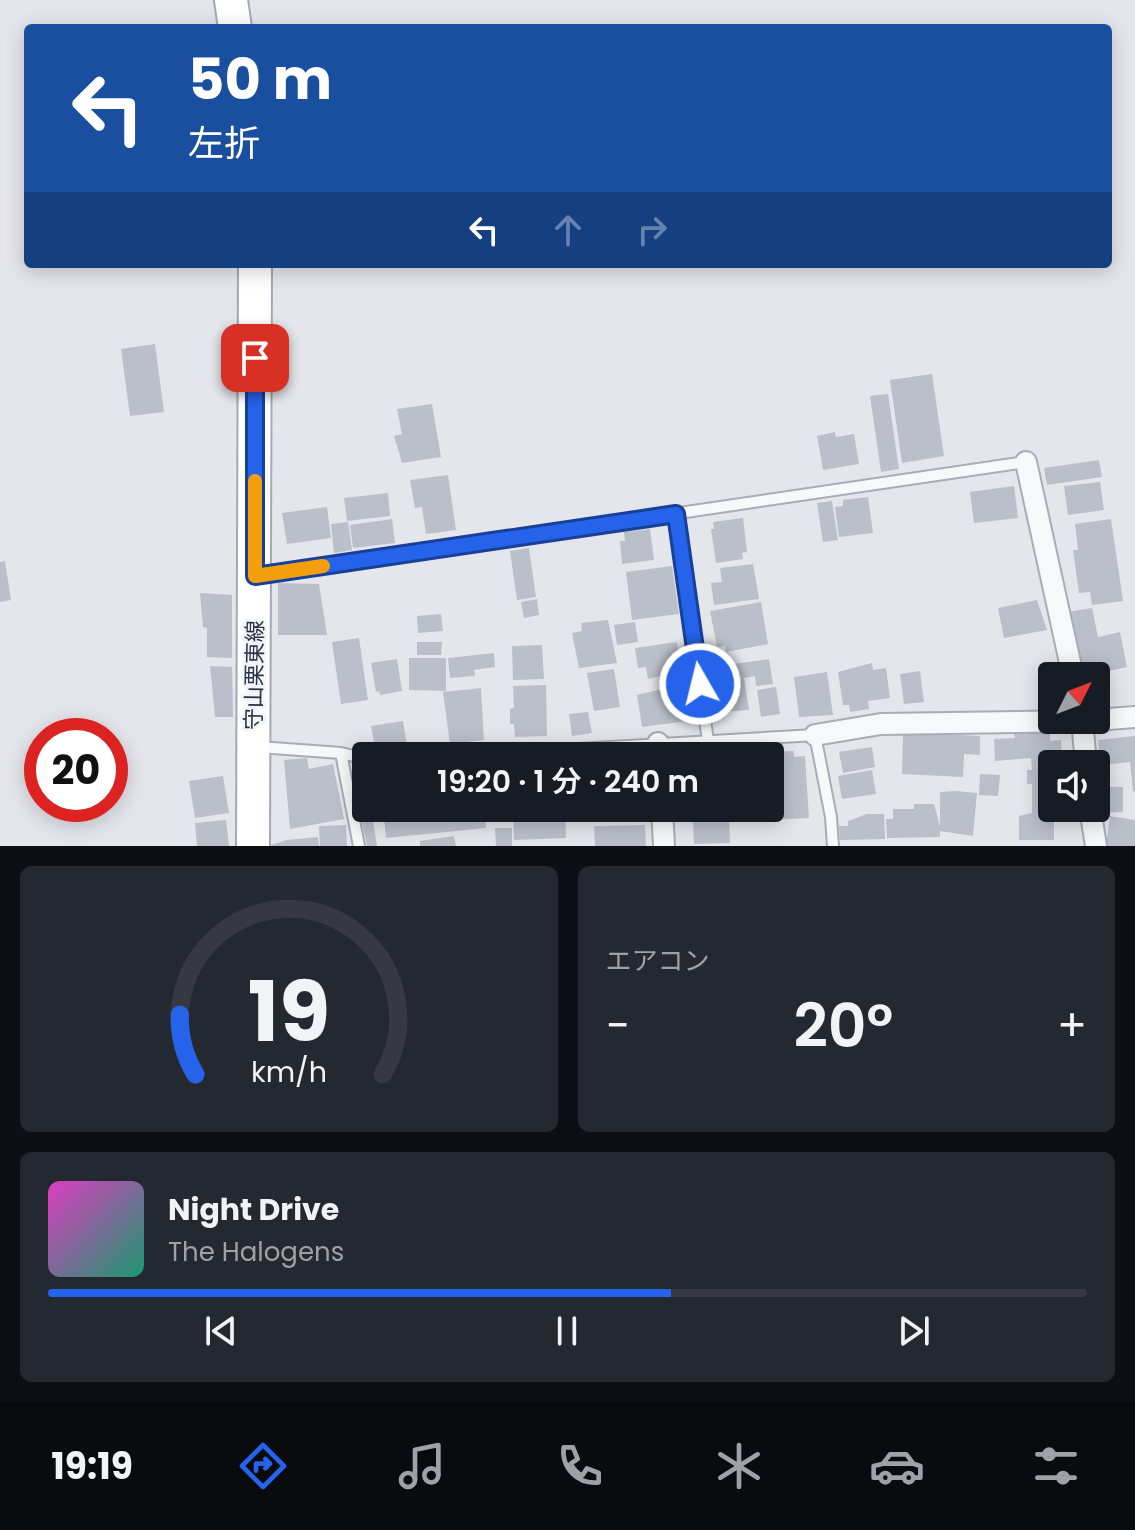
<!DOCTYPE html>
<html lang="ja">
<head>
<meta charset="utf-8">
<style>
  body { margin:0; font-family:Poppins,"Noto Sans JP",sans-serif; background:#242831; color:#f1f3f6; height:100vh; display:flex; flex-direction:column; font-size:30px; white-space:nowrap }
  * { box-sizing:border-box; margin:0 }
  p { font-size:26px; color:#9ea1a6 }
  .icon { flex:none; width:44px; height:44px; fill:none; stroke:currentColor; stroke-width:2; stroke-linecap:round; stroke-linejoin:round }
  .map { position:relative; height:846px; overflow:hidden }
  .sheet { display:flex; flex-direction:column; gap:20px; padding:20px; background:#0d0f14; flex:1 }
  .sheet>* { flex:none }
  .top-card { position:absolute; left:24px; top:24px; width:1088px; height:244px; border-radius:8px; box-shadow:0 4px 20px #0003; background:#1a4fa0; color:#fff; overflow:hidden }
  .needle { width:52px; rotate:48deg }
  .buttons { position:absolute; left:1038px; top:662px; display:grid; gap:16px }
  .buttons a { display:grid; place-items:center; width:72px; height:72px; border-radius:8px; background:#171b24; box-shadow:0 4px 20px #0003; font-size:40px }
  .speed { position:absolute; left:24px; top:718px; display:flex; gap:16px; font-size:40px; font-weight:700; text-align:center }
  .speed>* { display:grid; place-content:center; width:104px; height:104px; border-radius:50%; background:#171b24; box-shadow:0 4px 20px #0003; line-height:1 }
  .speed .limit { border:12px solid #d22; background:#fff; color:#111 }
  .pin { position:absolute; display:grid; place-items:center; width:68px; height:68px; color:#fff; margin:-34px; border-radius:16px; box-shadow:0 4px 12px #0006 }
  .me { position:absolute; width:88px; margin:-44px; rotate:352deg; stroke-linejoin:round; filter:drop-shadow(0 0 6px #0008) }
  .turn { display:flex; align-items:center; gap:28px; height:168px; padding:0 32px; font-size:36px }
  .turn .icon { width:104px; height:104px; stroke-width:2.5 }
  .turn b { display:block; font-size:56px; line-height:68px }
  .lanes { display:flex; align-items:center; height:76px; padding:0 32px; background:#0003; justify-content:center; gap:40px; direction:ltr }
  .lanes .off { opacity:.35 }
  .big { font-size:60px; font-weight:600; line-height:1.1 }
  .sheet .card { flex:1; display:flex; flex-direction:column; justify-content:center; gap:12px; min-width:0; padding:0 28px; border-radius:12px; background:#242831 }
  .sheet .dial { align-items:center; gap:0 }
  .dial svg { height:208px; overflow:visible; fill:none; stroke:#363941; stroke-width:7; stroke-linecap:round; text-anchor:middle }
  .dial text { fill:#f1f3f6; stroke:none }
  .song { display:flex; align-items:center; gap:24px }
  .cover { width:96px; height:96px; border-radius:12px; background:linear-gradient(135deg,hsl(310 70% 55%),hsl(160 70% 35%)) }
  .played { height:8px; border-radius:4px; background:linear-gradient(90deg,#2563eb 60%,#363941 60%) }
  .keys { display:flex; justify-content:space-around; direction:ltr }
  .heat { display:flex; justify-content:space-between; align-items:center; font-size:44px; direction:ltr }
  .sheet .tiles { flex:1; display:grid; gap:20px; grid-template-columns:1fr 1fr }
  .card:last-child { grid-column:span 2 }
  .trip { position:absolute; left:352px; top:742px; width:432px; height:80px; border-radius:8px; background:#171b24; box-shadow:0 4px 20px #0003; font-weight:600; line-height:80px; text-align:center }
  .dock { display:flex; height:128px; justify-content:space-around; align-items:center; background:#090b0e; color:#9ea1a6 }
  .dock .icon { width:56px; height:56px }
  .dock .current { color:#2563eb }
  .dock b { font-size:36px; color:#f1f3f6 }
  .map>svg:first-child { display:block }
  .building { fill:#babfca }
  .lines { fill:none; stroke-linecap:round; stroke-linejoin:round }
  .service-casing { stroke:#a8acb7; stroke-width:14 }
  .minor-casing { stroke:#a8acb7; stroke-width:24 }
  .primary-casing { stroke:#a2a9b9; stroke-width:36 }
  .service { stroke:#f7f8fa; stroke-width:10 }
  .minor { stroke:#f7f8fa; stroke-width:20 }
  .primary { stroke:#fff; stroke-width:32 }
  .route-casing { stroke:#184099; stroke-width:20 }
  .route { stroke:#2563eb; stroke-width:14 }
  .slow { stroke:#f59e0b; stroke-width:14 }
  .labels { text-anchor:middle; stroke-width:6; stroke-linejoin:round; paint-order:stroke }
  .street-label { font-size:22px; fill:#2a3246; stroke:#f4f5f9 }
</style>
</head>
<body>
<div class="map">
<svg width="1135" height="846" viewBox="0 0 1135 846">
  <rect width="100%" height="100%" fill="#e4e6ec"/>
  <!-- building -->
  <path class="building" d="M155,344L164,412L130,416L121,349Z
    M932,374L944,456L902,463L890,380Z
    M888,394L899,469L881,472L870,396Z
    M432,404L441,457L402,463L394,436L402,434L397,409Z
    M835,432L836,437L854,434L859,464L823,470L817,436Z
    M1099,460L1102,477L1047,485L1044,468Z
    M448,475L456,530L426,534L422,507L415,508L410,480Z
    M1100,482L1104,510L1068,515L1064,486Z
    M1014,486L1018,518L974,523L970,492Z
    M388,493L390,516L347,521L344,498Z
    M868,497L873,533L839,537L835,507L843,506V500Z
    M832,501L838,540L823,542L817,503Z
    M327,507L331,538L287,544L282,513Z
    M743,518L747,552L742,553L743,559L716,563L711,529H714L713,522Z
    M392,519L395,543L353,548L350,525Z
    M1111,519L1123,601L1092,605L1090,592L1079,593L1073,550H1078L1075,524Z
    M348,522L352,550L334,553L331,524Z
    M650,529L654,560L622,564L620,541H625L624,532Z
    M529,548L536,597L517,600L510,551Z
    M5,561L11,600L0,602V562Z
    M753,564L759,599L714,605L711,583L722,582L720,568Z
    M672,566L679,614L632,620L626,572Z
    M278,583L319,584L327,635H278Z
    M200,593L232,595V658L207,657V628L203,627Z
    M537,599L539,615L524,618L521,602Z
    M1037,600L1047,630L1004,638L998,608Z
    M761,602L768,644L726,652L725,646L717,647L710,611Z
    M1092,608L1098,637L1120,632L1127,667L1104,672L1105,677L1096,679L1092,673L1081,675L1068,612Z
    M441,614L443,631L418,633L417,616Z
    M608,620L617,663L579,668L572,633L582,631L581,623Z
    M635,622L638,642L617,645L614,625Z
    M359,638L368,700L341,704L332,642Z
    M417,642H442L441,655H417Z
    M677,642L681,671L648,679L646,667L638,668L635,648Z
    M542,645L544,679L513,680L512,646Z
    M494,653L495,667L474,670L475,676L450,678L448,658Z
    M409,658H446V691L409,690Z
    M397,659L402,691L380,695L379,691L376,692L371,663Z
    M769,659L773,684L756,686L755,676L744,678L749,710L719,712L713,667Z
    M872,663L873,670L886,668L890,698L868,701L869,709L850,712L849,705H843L838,672Z
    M210,666L232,667L233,717H215Z
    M614,669L620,707L594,711L587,673Z
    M920,671L924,702L904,704L900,674Z
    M827,672L833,715L799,717L794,677Z
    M546,685L547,736L515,737L514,724H510V709L514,708L513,686Z
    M670,687L671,690L683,688L687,721L642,727L637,695Z
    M776,687L780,714L761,717L757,690Z
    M481,688L484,740L450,744L443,692Z
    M588,712L592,733L572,736L569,714Z
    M403,721L407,746L376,752L371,726Z
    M903,732L980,736V755L964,754L963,777L902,774Z
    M1050,732V741L1061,740L1062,759H1068V764H1052V808H1068V811L1037,813L1038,816H1054V840H1019V816L1032,813V784H1027V770H1032L1031,758L995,761L994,739L1015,738L1014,734Z
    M1135,736V791L1133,792L1130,762L1101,765L1098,740Z
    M872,747L875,767L843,773L839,752Z
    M793,751L794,757L805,756L809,818L767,820L772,787L770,752Z
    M307,758L309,769L333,764L344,819L290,829L284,760Z
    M872,770L876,794L842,799L838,776Z
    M980,774L1000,775L998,796L979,795Z
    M223,776L229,813L195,818L189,781Z
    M1097,787H1123V812L1098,813Z
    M956,791L977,793L973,836L940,831V837L887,838L886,819H893V809H914V804H934L940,826V792Z
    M366,803V808H371L377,846H367L358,804Z
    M383,808H485L486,828L386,838Z
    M513,808H565L566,838L514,840Z
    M598,808H636V818L599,819Z
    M867,814H884L885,839L840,840L839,826H848V821Z
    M1110,816L1135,820V846H1106Z
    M729,818L730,843L694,844L693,819Z
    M226,820L229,846H197L195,823Z
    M346,825L347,846H320L319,826Z
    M645,825L646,846H595L594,826Z
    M495,828H512V846H496Z
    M454,836L456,846H420V841Z
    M318,837L319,846H268L287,840Z"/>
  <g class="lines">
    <defs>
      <path id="service" d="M676,514L708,741
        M257,575L1026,462
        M259,747L341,753L366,759
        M341,753L359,846
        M459,756L815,735L831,817L833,846"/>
      <path id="minor" d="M1026,462L1073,676
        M1082,720L1086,764
        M815,735L881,724L1082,721L1135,717
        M658,743V756
        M662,808L664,846
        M1090,808L1096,846"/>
      <path id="primary" d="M231,0L235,28
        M253,846L255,264"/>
    </defs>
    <!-- service casing -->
    <use href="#service" class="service-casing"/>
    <!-- minor casing -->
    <use href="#minor" class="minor-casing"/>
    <!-- primary casing -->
    <use href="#primary" class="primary-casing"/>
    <!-- service -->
    <use href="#service" class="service"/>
    <!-- minor -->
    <use href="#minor" class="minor"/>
    <!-- primary -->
    <use href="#primary" class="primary"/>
  </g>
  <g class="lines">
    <defs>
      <path id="route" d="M255,358V576L676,514L700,684"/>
    </defs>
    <!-- route casing -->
    <use href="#route" class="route-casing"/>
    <!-- route -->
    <use href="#route" class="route"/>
    <!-- slow -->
    <path class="slow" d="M255,481V576L323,566"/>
  </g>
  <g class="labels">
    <!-- street labels -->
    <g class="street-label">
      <text transform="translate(254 675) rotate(-89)" y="8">守山栗東線</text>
    </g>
  </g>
</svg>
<div class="buttons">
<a><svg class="needle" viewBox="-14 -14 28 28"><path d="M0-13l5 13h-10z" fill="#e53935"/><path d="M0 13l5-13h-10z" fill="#9ea1a6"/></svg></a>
<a><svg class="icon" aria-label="sound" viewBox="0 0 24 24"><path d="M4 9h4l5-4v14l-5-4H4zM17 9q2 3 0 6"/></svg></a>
</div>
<div class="speed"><div class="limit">20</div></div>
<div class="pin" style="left:255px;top:358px;background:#d93025"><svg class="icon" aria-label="arrive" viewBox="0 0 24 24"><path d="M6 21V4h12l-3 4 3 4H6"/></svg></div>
<svg class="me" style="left:700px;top:684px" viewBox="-20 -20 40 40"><circle r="17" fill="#2563eb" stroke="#fff" stroke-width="3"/><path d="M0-11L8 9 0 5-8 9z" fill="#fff"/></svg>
<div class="trip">19:20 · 1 分 · 240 m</div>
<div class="top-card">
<div class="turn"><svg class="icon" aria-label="left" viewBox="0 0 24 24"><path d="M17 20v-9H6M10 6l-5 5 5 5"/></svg><div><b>50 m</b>左折</div></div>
<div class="lanes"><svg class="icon" aria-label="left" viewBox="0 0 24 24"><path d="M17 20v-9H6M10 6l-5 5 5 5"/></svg><svg class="icon off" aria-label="ahead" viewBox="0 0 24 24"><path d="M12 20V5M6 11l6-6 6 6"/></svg><svg class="icon off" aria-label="right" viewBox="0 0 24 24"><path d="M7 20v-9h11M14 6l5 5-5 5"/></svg></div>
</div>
</div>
<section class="sheet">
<div class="tiles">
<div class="card dial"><svg viewBox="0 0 100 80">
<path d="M14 69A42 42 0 1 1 86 69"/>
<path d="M14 69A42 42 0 0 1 8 46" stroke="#2563eb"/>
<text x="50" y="56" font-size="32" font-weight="700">19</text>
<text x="50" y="72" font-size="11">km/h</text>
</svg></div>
<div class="card"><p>エアコン</p>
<div class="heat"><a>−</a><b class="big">20°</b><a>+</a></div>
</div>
<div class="card">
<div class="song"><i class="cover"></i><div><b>Night Drive</b><p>The Halogens</p></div></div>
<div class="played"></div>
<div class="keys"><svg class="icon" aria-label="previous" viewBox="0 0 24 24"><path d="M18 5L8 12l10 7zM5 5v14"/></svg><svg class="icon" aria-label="pause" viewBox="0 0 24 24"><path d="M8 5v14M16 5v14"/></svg><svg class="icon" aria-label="next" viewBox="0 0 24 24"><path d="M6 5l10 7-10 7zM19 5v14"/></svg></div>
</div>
</div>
</section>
<nav class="dock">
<b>19:19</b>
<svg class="icon current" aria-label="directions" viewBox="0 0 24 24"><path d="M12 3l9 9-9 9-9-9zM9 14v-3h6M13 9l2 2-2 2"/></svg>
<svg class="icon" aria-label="music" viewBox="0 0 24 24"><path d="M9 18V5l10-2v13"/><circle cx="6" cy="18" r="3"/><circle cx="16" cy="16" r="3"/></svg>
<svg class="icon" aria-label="phone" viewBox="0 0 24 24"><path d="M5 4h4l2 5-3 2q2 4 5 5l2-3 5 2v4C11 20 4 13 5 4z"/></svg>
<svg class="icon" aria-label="climate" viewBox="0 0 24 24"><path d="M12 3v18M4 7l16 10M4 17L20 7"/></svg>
<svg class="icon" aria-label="car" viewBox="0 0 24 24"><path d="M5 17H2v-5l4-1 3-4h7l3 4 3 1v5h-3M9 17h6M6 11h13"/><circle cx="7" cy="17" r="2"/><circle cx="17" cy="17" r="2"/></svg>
<svg class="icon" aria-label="filters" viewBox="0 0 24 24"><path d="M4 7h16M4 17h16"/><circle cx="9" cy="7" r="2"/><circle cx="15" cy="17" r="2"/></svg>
</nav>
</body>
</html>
